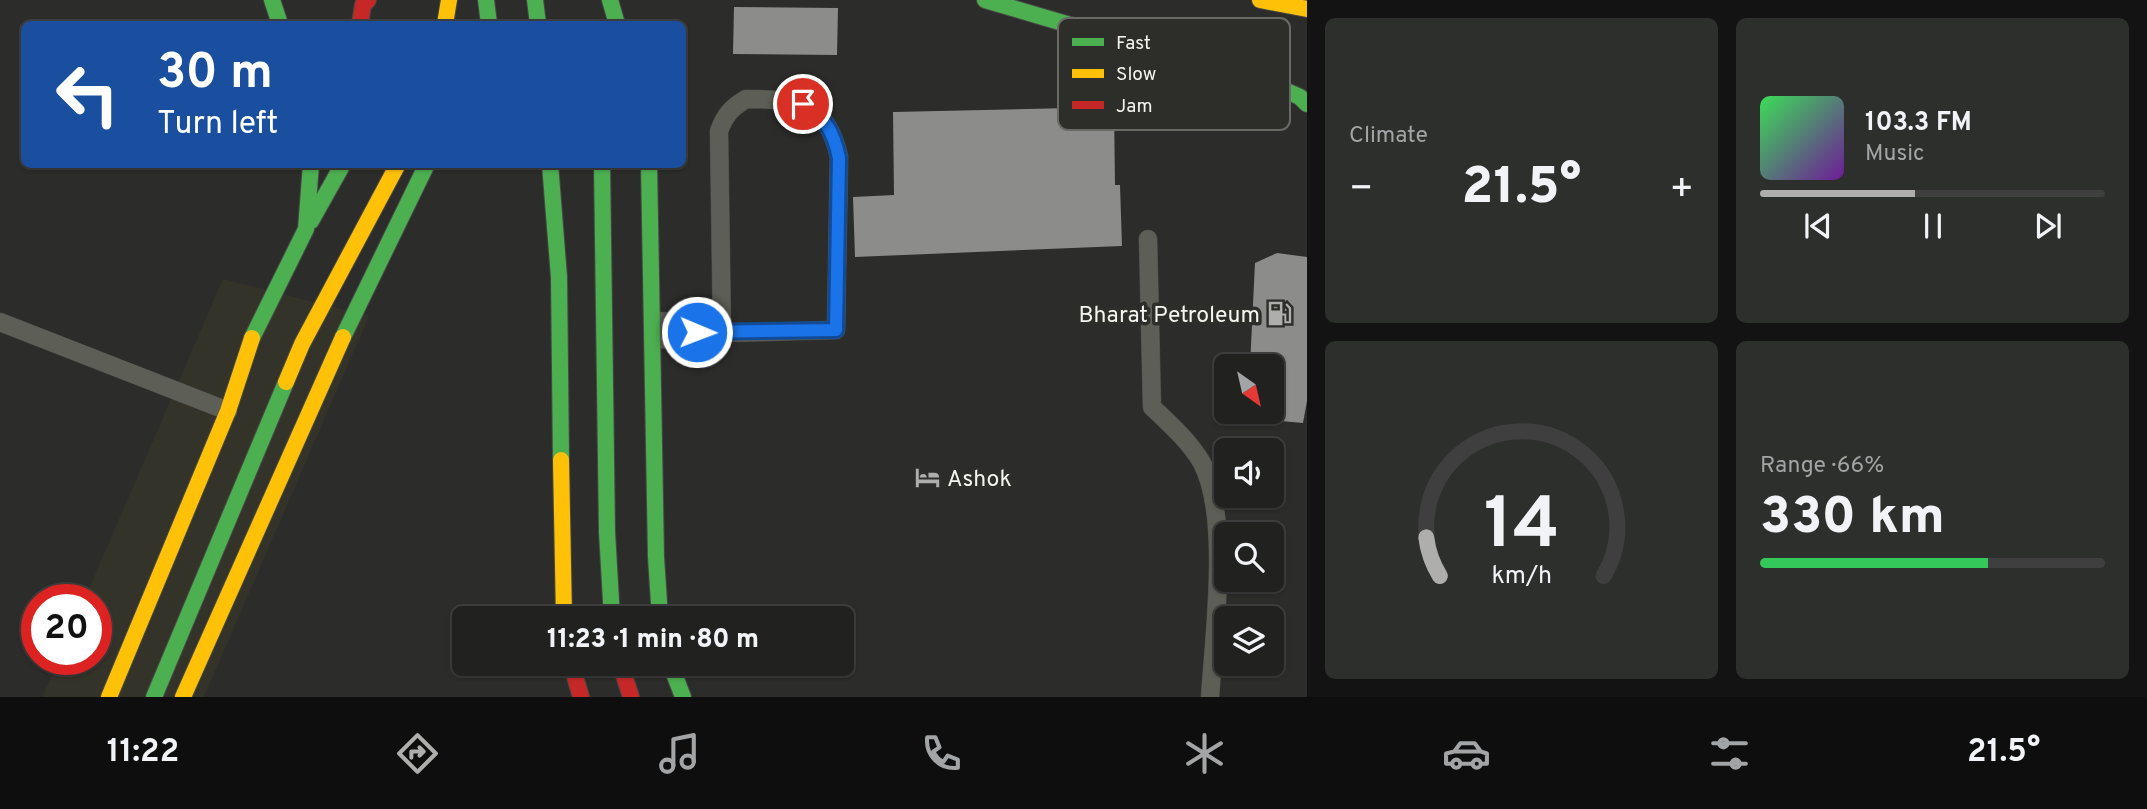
<!DOCTYPE html>
<html lang="en">
<head>
<meta charset="utf-8">
<style>
  body { margin:0; font-family:Overpass,sans-serif; background:#2d2f2d; color:#f1f3f6; height:100vh; display:flex; flex-direction:column; font-size:26px; white-space:nowrap }
  * { box-sizing:border-box; margin:0 }
  p { font-size:23px; color:#a2a4a5 }
  .icon { flex:none; width:38px; height:38px; fill:none; stroke:currentColor; stroke-width:2; stroke-linecap:round; stroke-linejoin:round }
  .map { position:relative; flex:1; overflow:hidden }
  .details { display:flex; flex-direction:column; gap:18px; padding:18px; background:#121312; width:840px }
  .details>* { flex:none }
  .top-card { position:absolute; left:21px; top:21px; width:665px; height:147px; border-radius:10px; box-shadow:0 2px 5px #0004,0 0 0 2px #3e3f3e; background:#1a4fa0; color:#fff; overflow:hidden }
  .needle { width:46px; rotate:146deg }
  .tools { position:absolute; left:1214px; top:354px; display:grid; gap:14px }
  .tools a { display:grid; place-items:center; width:70px; height:70px; border-radius:10px; background:#212220; box-shadow:0 2px 5px #0004,0 0 0 2px #3e3f3e; font-size:35px }
  .speed { position:absolute; left:21px; top:584px; display:flex; gap:14px; font-size:35px; font-weight:700; text-align:center }
  .speed>* { display:grid; place-content:center; width:91px; height:91px; border-radius:50%; background:#212220; box-shadow:0 2px 5px #0004,0 0 0 2px #3e3f3e; line-height:1 }
  .speed .limit { border:10px solid #d22; background:#fff; color:#111 }
  .pin { position:absolute; display:grid; place-items:center; width:60px; height:60px; color:#fff; margin:-30px; border:4px solid #fff; border-radius:50%; box-shadow:0 2px 7px #0007 }
  .me { position:absolute; width:77px; margin:-38px; rotate:91deg; stroke-linejoin:round; filter:drop-shadow(0 0 5px #0008) }
  .turn { display:flex; align-items:center; gap:24px; height:147px; padding:0 21px; font-size:32px }
  .turn .icon { width:91px; height:91px; stroke-width:2.5 }
  .turn b { display:block; font-size:49px; line-height:60px }
  .big { font-size:52px; font-weight:800; line-height:1.1 }
  .details .tile { flex:1; display:flex; flex-direction:column; justify-content:center; gap:10px; min-width:0; padding:0 24px; border-radius:10px; background:#2d2f2d }
  .details .dial { align-items:center; gap:0 }
  .dial svg { height:182px; overflow:visible; fill:none; stroke:#3e3f3e; stroke-width:7; stroke-linecap:round; text-anchor:middle }
  .dial text { fill:#f1f3f6; stroke:none }
  .song { display:flex; align-items:center; gap:21px }
  .cover { width:84px; height:84px; border-radius:10px; background:linear-gradient(135deg,hsl(130 70% 55%),hsl(280 70% 35%)) }
  .played { height:7px; border-radius:4px; background:linear-gradient(90deg,#aeaeac 45%,#3e3f3e 45%) }
  .keys { display:flex; justify-content:space-around; direction:ltr }
  .heat { display:flex; justify-content:space-between; align-items:center; font-size:38px; direction:ltr }
  .charge { height:10px; border-radius:5px; background:linear-gradient(90deg,#34c759 66%,#3e3f3e 0) }
  .details .tiles { flex:1; display:grid; gap:18px; grid-template-columns:repeat(2,1fr) }
  .trip { position:absolute; left:452px; top:606px; width:402px; height:70px; border-radius:10px; background:#212220; box-shadow:0 2px 5px #0004,0 0 0 2px #3e3f3e; font-weight:800; line-height:70px; text-align:center }
  .tab-bar { display:flex; height:112px; justify-content:space-around; align-items:center; background:#0d0e0d; color:#a2a4a5 }
  .tab-bar .icon { width:49px; height:49px }
  .tab-bar .on { color:#aeaeac }
  .tab-bar b { font-size:32px; color:#f1f3f6 }
  main { display:flex; flex:1; min-height:0 }
  .map>svg:first-child { display:block }
  .built { fill:#33332a }
  .building { fill:#8c8c8a }
  .lines { fill:none; stroke-linecap:round; stroke-linejoin:round }
  .lane-casing { stroke:#484947; stroke-width:19 }
  .fast-casing { stroke:#484947; stroke-width:18 }
  .slow-casing { stroke:#484947; stroke-width:18 }
  .jam-casing { stroke:#484947; stroke-width:18 }
  .lane { stroke:#5d5e55; stroke-width:18 }
  .fast { stroke:#4caf50; stroke-width:16 }
  .slow { stroke:#ffc107; stroke-width:16 }
  .jam { stroke:#c62828; stroke-width:16 }
  .route-casing { stroke:#114b97; stroke-width:18 }
  .route { stroke:#1a73e8; stroke-width:12 }
  .labels { text-anchor:middle; stroke-width:7; stroke-linejoin:round; paint-order:stroke }
  .poi-label { font-size:23px; fill:#f4f4f1; stroke:#2d2e2a; text-anchor:end }
  .key { fill:#2d2e2a; stroke:#696966; stroke-width:2 }
  .key-label { font-size:19px; fill:#f4f4f1 }
</style>
</head>
<body>
<main>
<div class="map">
<svg width="1307" height="697" viewBox="0 0 1307 697">
  <rect width="100%" height="100%" fill="#2c2d2b"/>
  <!-- built -->
  <path class="built" d="M223,279L369,316L204,697H42L59,660H96V600H84Z"/>
  <!-- building -->
  <path class="building" d="M734,7L838,8L837,55L733,54Z
    M1114,107L1115,185H1120L1122,246L855,257L853,197L894,195L893,112Z
    M1277,253L1307,257V401L1303,423L1250,418V411H1272V366H1250L1255,263Z"/>
  <g class="lines">
    <defs>
      <path id="lane" d="M746,99C797,99 827,101 839,157L836,330L722,333L719,131C725,115 731,108 746,99Z
        M1148,239L1152,407C1170,424 1190,442 1202,463C1230,516 1214,636 1210,697
        M653,321L684,322L697,332L722,333
        M0,322L228,411
        M653,339L685,340L697,332"/>
      <path id="fast" d="M272,0L280,24
        M486,0L489,24
        M535,0L538,24
        M610,0L617,24
        M985,0L1271,84L1300,97L1307,104
        M550,164L559,277L561,460
        M602,164L607,532L612,618
        M649,164L656,557L660,618
        M311,221L343,164
        M343,337L427,164
        M252,338L306,229L311,164
        M670,663L683,697
        M154,697L286,382"/>
      <path id="slow" d="M1260,0L1307,9
        M445,24L449,0
        M286,382L302,344L398,164
        M561,460L564,618
        M109,697L228,411L252,338
        M183,697L343,337"/>
      <path id="jam" d="M360,24L363,5L368,0
        M571,663L581,697
        M620,663L631,697"/>
    </defs>
    <!-- lane casing -->
    <use href="#lane" class="lane-casing"/>
    <!-- fast casing -->
    <use href="#fast" class="fast-casing"/>
    <!-- slow casing -->
    <use href="#slow" class="slow-casing"/>
    <!-- jam casing -->
    <use href="#jam" class="jam-casing"/>
    <!-- lane -->
    <use href="#lane" class="lane"/>
    <!-- fast -->
    <use href="#fast" class="fast"/>
    <!-- slow -->
    <use href="#slow" class="slow"/>
    <!-- jam -->
    <use href="#jam" class="jam"/>
  </g>
  <g class="lines">
    <defs>
      <path id="route" d="M697,332L836,330L839,158C834,133 825,116 803,104"/>
    </defs>
    <!-- route casing -->
    <use href="#route" class="route-casing"/>
    <!-- route -->
    <use href="#route" class="route"/>
  </g>
  <!-- icons -->
  <defs>
    <symbol id="fuel-bare" viewBox="-9 -9 18 18"><path d="M-5.5-6h7V0h2V4h1.3V-2.5L3-4.5l.8-.8L6-3V5H2.5V1h-1V6h-7ZM-4.2-4.7v3.2H.2V-4.7Z" fill="#aeaeac" stroke="#2d2e2a" stroke-width="2.5" paint-order="stroke"/></symbol>
    <symbol id="hotel-bare" viewBox="-9 -9 18 18"><path d="M-6-4.5h1.5V1H6V5H4.5V3h-9V5H-6ZM-4 0a1.8 1.8 0 1 1 3.6 0ZM.5 0V-2.5h3Q6-2.5 6 0Z" fill="#aeaeac" stroke="#2d2e2a" stroke-width="2.5" paint-order="stroke"/></symbol>
  </defs>
  <g fill-rule="evenodd">
    <use href="#fuel-bare" x="1262" y="296" width="35" height="35"/>
    <use href="#hotel-bare" x="910" y="460" width="35" height="35"/>
  </g>
  <g class="labels">
    <!-- poi labels -->
    <g class="poi-label">
      <text x="1260" y="322">Bharat Petroleum</text>
      <text x="947" y="486" text-anchor="start">Ashok</text>
    </g>
  </g>
  <!-- legend -->
  <rect x="1058" y="18" width="232" height="112" rx="10" class="key"/>
  <rect x="1072" y="38" width="32" height="8" fill="#4caf50"/>
  <rect x="1072" y="69" width="32" height="9" fill="#ffc107"/>
  <rect x="1072" y="101" width="32" height="8" fill="#c62828"/>
  <g class="key-label">
    <text x="1116" y="49">Fast</text>
    <text x="1116" y="80">Slow</text>
    <text x="1116" y="112">Jam</text>
  </g>
</svg>
<div class="tools">
<a><svg class="needle" viewBox="-14 -14 28 28"><path d="M0-13l5 13h-10z" fill="#e53935"/><path d="M0 13l5-13h-10z" fill="#a2a4a5"/></svg></a>
<a><svg class="icon" aria-label="sound" viewBox="0 0 24 24"><path d="M4 9h4l5-4v14l-5-4H4zM17 9q2 3 0 6"/></svg></a>
<a><svg class="icon" aria-label="search" viewBox="0 0 24 24"><circle cx="10" cy="10" r="6"/><path d="M15 15l6 6"/></svg></a>
<a><svg class="icon" aria-label="layers" viewBox="0 0 24 24"><path d="M12 4l9 5-9 5-9-5zM3 14l9 5 9-5"/></svg></a>
</div>
<div class="speed"><div class="limit">20</div></div>
<div class="pin" style="left:803px;top:104px;background:#d93025"><svg class="icon" aria-label="arrive" viewBox="0 0 24 24"><path d="M6 21V4h12l-3 4 3 4H6"/></svg></div>
<svg class="me" style="left:697px;top:332px" viewBox="-20 -20 40 40"><circle r="17" fill="#1a73e8" stroke="#fff" stroke-width="3"/><path d="M0-11L8 9 0 5-8 9z" fill="#fff"/></svg>
<div class="trip">11:23 · 1 min · 80 m</div>
<div class="top-card">
<div class="turn"><svg class="icon" aria-label="left" viewBox="0 0 24 24"><path d="M17 20v-9H6M10 6l-5 5 5 5"/></svg><div><b>30 m</b>Turn left</div></div>
</div>
</div>
<section class="details">
<div class="tiles">
<div class="tile"><p>Climate</p>
<div class="heat"><a>−</a><b class="big">21.5°</b><a>+</a></div>
</div>
<div class="tile">
<div class="song"><i class="cover"></i><div><b>103.3 FM</b><p>Music</p></div></div>
<div class="played"></div>
<div class="keys"><svg class="icon" aria-label="previous" viewBox="0 0 24 24"><path d="M18 5L8 12l10 7zM5 5v14"/></svg><svg class="icon" aria-label="pause" viewBox="0 0 24 24"><path d="M8 5v14M16 5v14"/></svg><svg class="icon" aria-label="next" viewBox="0 0 24 24"><path d="M6 5l10 7-10 7zM19 5v14"/></svg></div>
</div>
<div class="tile dial"><svg viewBox="0 0 100 80">
<path d="M14 69A42 42 0 1 1 86 69"/>
<path d="M14 69A42 42 0 0 1 8 52" stroke="#aeaeac"/>
<text x="50" y="56" font-size="32" font-weight="700">14</text>
<text x="50" y="72" font-size="11">km/h</text>
</svg></div>
<div class="tile"><p>Range · 66%</p><b class="big">330 km</b><div class="charge"></div></div>
</div>
</section>
</main>
<nav class="tab-bar">
<b>11:22</b>
<svg class="icon on" aria-label="directions" viewBox="0 0 24 24"><path d="M12 3l9 9-9 9-9-9zM9 14v-3h6M13 9l2 2-2 2"/></svg>
<svg class="icon" aria-label="music" viewBox="0 0 24 24"><path d="M9 18V5l10-2v13"/><circle cx="6" cy="18" r="3"/><circle cx="16" cy="16" r="3"/></svg>
<svg class="icon" aria-label="phone" viewBox="0 0 24 24"><path d="M5 4h4l2 5-3 2q2 4 5 5l2-3 5 2v4C11 20 4 13 5 4z"/></svg>
<svg class="icon" aria-label="climate" viewBox="0 0 24 24"><path d="M12 3v18M4 7l16 10M4 17L20 7"/></svg>
<svg class="icon" aria-label="car" viewBox="0 0 24 24"><path d="M5 17H2v-5l4-1 3-4h7l3 4 3 1v5h-3M9 17h6M6 11h13"/><circle cx="7" cy="17" r="2"/><circle cx="17" cy="17" r="2"/></svg>
<svg class="icon" aria-label="filters" viewBox="0 0 24 24"><path d="M4 7h16M4 17h16"/><circle cx="9" cy="7" r="2"/><circle cx="15" cy="17" r="2"/></svg>
<b>21.5°</b>
</nav>
</body>
</html>
